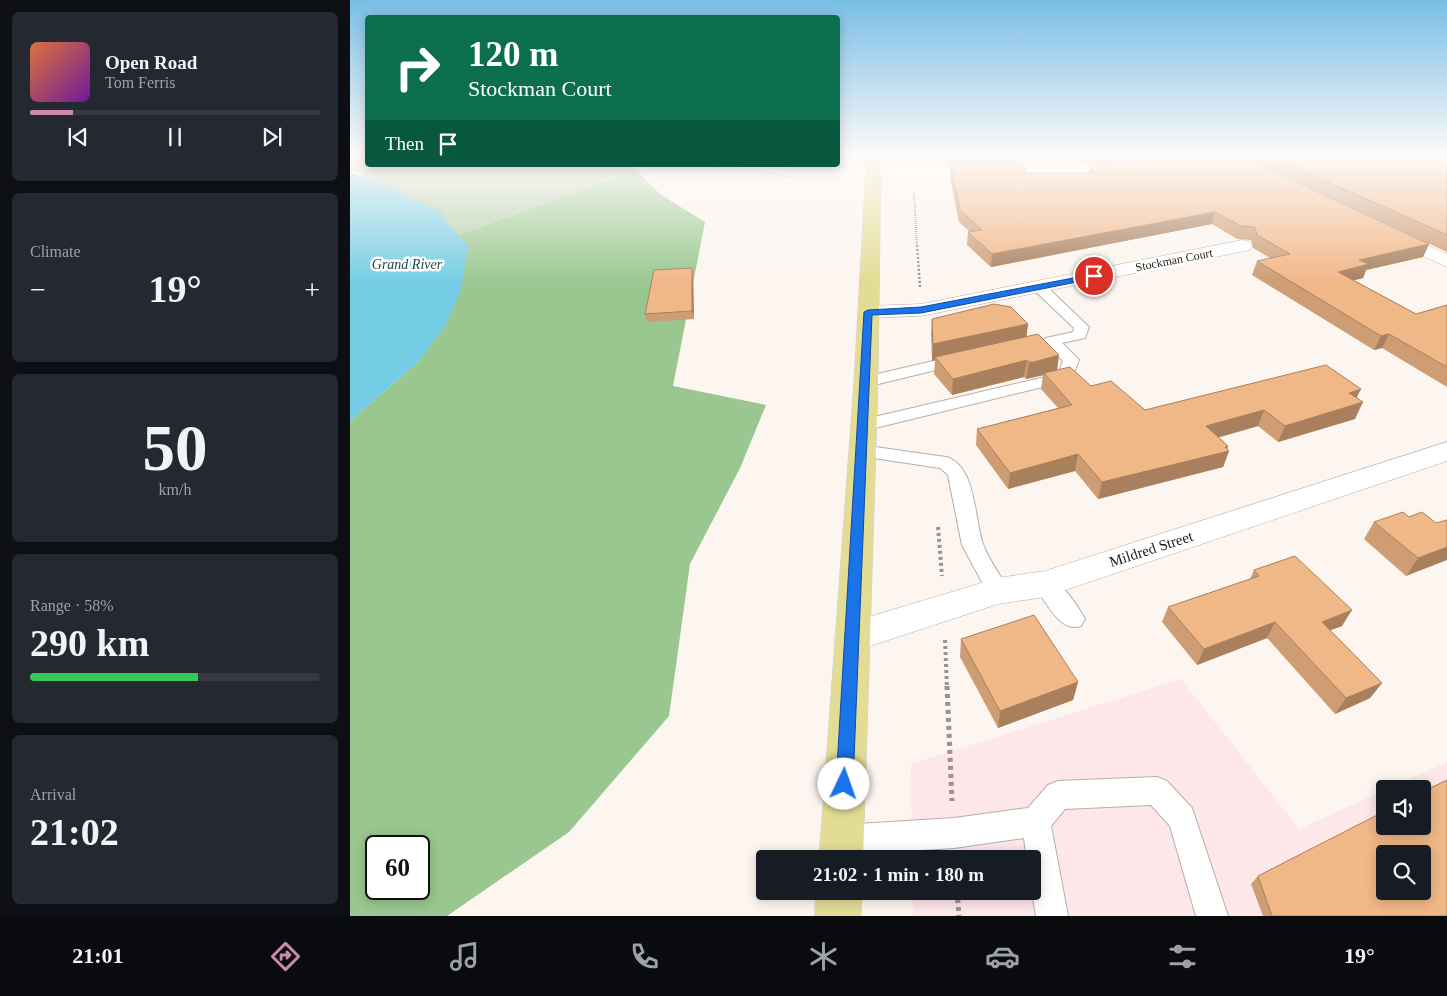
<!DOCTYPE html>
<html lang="en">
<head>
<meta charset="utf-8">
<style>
  body { margin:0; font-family:"Times New Roman",serif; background:#242831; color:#f1f3f6; height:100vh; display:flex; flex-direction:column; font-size:19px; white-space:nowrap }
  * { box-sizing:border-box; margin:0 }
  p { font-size:16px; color:#9ea1a6 }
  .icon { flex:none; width:28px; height:28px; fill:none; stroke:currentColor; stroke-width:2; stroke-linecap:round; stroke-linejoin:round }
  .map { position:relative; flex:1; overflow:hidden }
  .side { display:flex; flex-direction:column; gap:12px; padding:12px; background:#0d0f14; width:350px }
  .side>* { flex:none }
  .hud { position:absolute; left:15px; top:15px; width:475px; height:152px; border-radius:5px; box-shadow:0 2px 12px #0003; background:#0b6e4f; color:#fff; overflow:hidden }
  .controls { position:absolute; left:1026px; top:780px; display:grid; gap:10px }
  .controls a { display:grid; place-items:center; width:55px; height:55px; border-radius:5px; background:#171b24; box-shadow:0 2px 12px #0003; font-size:25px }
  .speed { position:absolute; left:15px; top:835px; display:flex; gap:10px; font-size:25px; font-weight:700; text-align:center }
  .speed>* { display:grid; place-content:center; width:65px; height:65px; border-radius:50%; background:#171b24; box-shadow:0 2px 12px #0003; line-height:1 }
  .speed .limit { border:2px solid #111; border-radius:8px; background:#fff; color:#111 }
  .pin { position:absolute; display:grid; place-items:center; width:42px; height:42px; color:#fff; margin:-21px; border:2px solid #fff; border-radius:50%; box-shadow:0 1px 5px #0007 }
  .me { position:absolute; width:55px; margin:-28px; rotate:3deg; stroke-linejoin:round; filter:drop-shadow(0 0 4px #0008) }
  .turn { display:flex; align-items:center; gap:18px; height:105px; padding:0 20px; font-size:22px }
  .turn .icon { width:65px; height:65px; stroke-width:2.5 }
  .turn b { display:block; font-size:35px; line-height:42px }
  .then { display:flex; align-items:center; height:48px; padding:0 20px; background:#0003; gap:10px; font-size:19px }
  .big { font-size:38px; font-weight:700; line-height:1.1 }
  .side .card { flex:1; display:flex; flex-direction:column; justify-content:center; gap:8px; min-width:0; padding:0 18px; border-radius:8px; background:#242831 }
  .side .dial { align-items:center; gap:0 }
  .dial b { font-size:65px; line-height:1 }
  .song { display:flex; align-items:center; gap:15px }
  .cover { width:60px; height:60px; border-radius:8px; background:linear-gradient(135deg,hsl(20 70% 55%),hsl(280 70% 35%)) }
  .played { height:5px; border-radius:2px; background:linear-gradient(90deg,#ca8aaf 15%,#363941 15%) }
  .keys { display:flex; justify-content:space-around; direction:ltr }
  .heat { display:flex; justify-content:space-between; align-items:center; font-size:28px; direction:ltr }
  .charge { height:8px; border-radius:4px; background:linear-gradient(90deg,#34c759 58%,#363941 0) }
  .trip { position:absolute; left:406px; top:850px; width:285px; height:50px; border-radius:5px; background:#171b24; box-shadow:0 2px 12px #0003; font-weight:700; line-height:50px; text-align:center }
  .tab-bar { display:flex; height:80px; justify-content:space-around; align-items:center; background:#090b0e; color:#9ea1a6 }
  .tab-bar .icon { width:35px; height:35px }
  .tab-bar .current { color:#ca8aaf }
  .tab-bar b { font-size:22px; color:#f1f3f6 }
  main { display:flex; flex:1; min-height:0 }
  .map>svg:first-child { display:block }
  .commercial { fill:#fde7e8; fill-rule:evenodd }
  .green { fill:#b2cfac }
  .forest { fill:#99c78f; fill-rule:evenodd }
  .water { fill:#74cde4 }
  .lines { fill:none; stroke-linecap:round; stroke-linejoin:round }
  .service-casing { stroke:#b5afaa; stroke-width:2 }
  .minor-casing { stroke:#b5afaa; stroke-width:1 }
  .primary-casing { stroke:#d2d2d1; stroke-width:1 }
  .path-far3 { stroke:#999490; stroke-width:2; stroke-dasharray:1 1; stroke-linecap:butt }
  .path-far2 { stroke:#999490; stroke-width:2.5; stroke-dasharray:2 2; stroke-linecap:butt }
  .path-far1 { stroke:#999490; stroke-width:4; stroke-dasharray:3 3; stroke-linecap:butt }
  .path { stroke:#999490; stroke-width:5; stroke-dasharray:4 4; stroke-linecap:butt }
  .service { fill:#fff; fill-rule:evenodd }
  .minor { fill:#fff; fill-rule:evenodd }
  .primary { fill:#e3dc95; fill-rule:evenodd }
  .wall { fill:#ce9d74 }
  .shaded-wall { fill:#a8805e }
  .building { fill:#f0b787; stroke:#a8805e; fill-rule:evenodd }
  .route { fill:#1a73e8; stroke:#114b97 }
  .labels { text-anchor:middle; stroke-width:5; stroke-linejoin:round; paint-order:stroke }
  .far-street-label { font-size:12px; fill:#201d1b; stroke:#fff }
  .far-water-label { font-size:14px; font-style:italic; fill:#1d4650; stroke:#fff }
  .street-label { font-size:15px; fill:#201d1b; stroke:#fff }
</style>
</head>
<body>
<main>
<section class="side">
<div class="card">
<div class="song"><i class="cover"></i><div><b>Open Road</b><p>Tom Ferris</p></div></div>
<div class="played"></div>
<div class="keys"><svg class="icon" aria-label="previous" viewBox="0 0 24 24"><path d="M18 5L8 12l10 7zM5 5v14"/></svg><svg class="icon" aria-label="pause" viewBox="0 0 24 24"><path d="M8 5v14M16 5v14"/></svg><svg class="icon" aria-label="next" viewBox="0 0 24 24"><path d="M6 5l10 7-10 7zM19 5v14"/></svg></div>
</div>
<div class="card"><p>Climate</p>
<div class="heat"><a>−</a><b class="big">19°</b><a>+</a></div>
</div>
<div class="card dial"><b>50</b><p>km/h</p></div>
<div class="card"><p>Range · 58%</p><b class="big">290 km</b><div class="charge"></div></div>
<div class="card"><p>Arrival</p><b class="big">21:02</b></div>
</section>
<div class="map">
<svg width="1097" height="916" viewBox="0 0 1097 916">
  <rect width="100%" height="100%" fill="#fcf5f0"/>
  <!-- commercial -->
  <path class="commercial" d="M831,679L949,829L1035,790V826H1072V789H1038L1097,762V916H563L562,891H682V859H562L561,764ZM1035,854H1072V891H1035Z"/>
  <!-- green -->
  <path class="green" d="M0,155H17L18,165H277L286,170L101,238L21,178L0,170Z"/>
  <!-- forest -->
  <path class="forest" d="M286,170L311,195L355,222L323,386L416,405L390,468L340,564L319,716L219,832L97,916H0V421L69,361L111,290L113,270L101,238ZM26,846H69V889H26Z"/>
  <!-- water -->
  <path class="water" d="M0,173L21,178L91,212L96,222L118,245L111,290L94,328L69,361L0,421Z"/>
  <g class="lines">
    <defs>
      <path id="service" d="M689,283L694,284L739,327L735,338L712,343L729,360L721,380L513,431L507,429L504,425L507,421L708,374L713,361L693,341L696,338L723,332L724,328L684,290L682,287Z
        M609,355L615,357L617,360L615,363L516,387L510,386L508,382L510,378Z
        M511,445L596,457C626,465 624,518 633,544C639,560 651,576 659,591L656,597L648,600L640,597L612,545L598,475L590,468L504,455L502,451L504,447Z
        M695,575C710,580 727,604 735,619L731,626C711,633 698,605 687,590L684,584L687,578Z
        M807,777L817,781L842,808L878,916H846L820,826L801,805L715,809L701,826L718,916H686L682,891V859H677L674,838L604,848L491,855L480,851L476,840L480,829L491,825L604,818L678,808L698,785L708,781Z"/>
      <path id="minor" d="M777,163L785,168L782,171L682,177H442L390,168L387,165L458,168H650Z
        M1042,230L1097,254V267L1036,239L1033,235L1036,231Z
        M893,240L900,242L902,246L900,250L571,316L518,318L510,317L507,312L510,307L518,306L571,304Z
        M1097,442V461L695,597L648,604L502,652L490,647L484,637L490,627L502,622L648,578L695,571Z"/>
      <path id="primary" d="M517,155H531L528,382L513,859H469L504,382Z
        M466,891H512L511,916H465Z"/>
    </defs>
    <!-- service casing -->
    <use href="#service" class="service-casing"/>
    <!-- minor casing -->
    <use href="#minor" class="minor-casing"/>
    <!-- primary casing -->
    <use href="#primary" class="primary-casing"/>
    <!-- path-far3 -->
    <path class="path-far3" d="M362,165L371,168
      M564,193L567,246"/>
    <!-- path-far2 -->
    <path class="path-far2" d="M567,245L570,287"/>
    <!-- path-far1 -->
    <path class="path-far1" d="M588,527L592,576
      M595,640L597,687"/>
    <!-- path -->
    <path class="path" d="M597,686L602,801
      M607,891L609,916"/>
    <!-- service -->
    <use href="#service" class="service"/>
    <!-- minor -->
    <use href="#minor" class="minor"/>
    <!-- primary -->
    <use href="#primary" class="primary"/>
  </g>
  <!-- wall -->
  <path class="wall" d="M597,155H669L668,164H598Z
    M724,155H817L753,163H729Z
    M889,155H1097V252Z
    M740,165L1079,244L1073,257L1016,270L1013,278L1003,280L1066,314L1097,305V387L1032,348L1024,350L902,275L907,261L920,258L903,248L901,240L887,239L862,224L641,267L617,245L618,232H620L609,222L600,178L601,166L676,173H739Z
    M343,276L344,319L297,322L295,314Z
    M582,319L678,324L676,337L707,370L795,410L1007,398L1005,419L928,442L908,426L868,437L878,446L877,449L879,451L873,467L748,499L725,471L658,489L626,445L627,429L708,408L691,389L693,375L676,379L674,377L602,395L584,374L585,360L582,361L581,335Z
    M1059,517L1086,523L1097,520L1056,576L1014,539L1024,522Z
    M904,570L992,626L980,630L1032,683L1020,698L985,714L917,638L847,665L812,622L818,607L900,579Z
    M611,639L728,682L723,700L648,728L610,657Z
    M908,876L1097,916H913L901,884Z"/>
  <!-- shaded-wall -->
  <path class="shaded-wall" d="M754,155H817L753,163Z
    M865,212L862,224L641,267L642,254Z
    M1079,244L1073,257L1016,270L1013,278L983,286L988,272L1009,260Z
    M342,268L343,276L344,319L342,311Z
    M678,324L676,340L585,357V360L582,361L583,344Z
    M1039,334L1032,348L1024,350L1031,336Z
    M709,355L707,371L694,373V375L676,379L679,362Z
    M677,360L674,377L602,395L603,379Z
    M1011,389L1003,405L999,393Z
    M1013,402L1005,419L928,442L935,426Z
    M914,410L908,426L850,443L856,426Z
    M878,446L876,452L879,451L873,467L748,499L752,482Z
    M728,454L725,471L658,489L660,473Z
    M1097,547V560L1056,576L1068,558Z
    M1002,610L992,626L962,637L972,622Z
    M925,622L917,638L847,665L854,649Z
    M728,682L723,700L648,728L650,711Z
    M1032,683L1020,698L985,714L996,698Z"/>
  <!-- building -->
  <path class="building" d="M822,155H888L1079,244L1009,260L1019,264L988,272L1066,314L1097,305V367L1039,334L1031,336L907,261L940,254L907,235L905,227L891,226L865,212L642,254L618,232L632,230L610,210L601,166H674L676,173H745L740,165H755Z
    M918,155H1097V235Z
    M342,268V311L295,314L304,270Z
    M644,304L661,307L678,324L583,344L582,319Z
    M688,334L709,355L684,362H679L677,360L603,379L585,357Z
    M976,365L1011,389L999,393L1013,402L935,426L914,410L856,426L878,446L875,447L879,451L752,482L728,454L660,473L627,429L722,405L694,373L720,367L741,386L761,381L795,410Z
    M1053,512L1059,517L1072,512L1086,523L1097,520V547L1068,558L1024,522Z
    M945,556L1002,610L972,622L1032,683L996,698L925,622L854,649L818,607L909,576L904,570Z
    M684,615L728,682L650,711L611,639Z
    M1097,780V916H922L908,876L1035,811V826H1072V792ZM1035,854H1072V891H1035Z"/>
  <!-- sky -->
  <linearGradient id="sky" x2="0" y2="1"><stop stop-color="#79bee6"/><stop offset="0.55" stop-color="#fefaf8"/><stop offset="1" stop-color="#fefaf8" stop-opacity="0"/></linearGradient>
  <rect width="1097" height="283" fill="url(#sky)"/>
  <!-- route -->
  <path class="route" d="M744,274L749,276L747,278L571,313L522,315L503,784L500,790L494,793L488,790L486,784L514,312L518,310L571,307Z"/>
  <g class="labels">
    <!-- far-street labels -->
    <g class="far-street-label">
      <text transform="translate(824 260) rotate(-11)" y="4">Stockman Court</text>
    </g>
    <!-- far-water labels -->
    <g class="far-water-label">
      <text x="57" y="269">Grand River</text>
    </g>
    <!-- street labels -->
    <g class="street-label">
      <text transform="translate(801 549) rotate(-18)" y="5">Mildred Street</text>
    </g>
  </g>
</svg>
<div class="controls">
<a><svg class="icon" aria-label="sound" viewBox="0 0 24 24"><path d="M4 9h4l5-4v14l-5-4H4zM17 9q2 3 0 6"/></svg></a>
<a><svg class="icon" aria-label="search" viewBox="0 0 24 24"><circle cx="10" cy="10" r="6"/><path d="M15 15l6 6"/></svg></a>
</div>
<div class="speed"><div class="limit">60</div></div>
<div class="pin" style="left:744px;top:276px;background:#d93025"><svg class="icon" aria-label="arrive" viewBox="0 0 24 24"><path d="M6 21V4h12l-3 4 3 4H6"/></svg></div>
<svg class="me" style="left:494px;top:784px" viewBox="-20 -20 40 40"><circle r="19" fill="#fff"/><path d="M0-13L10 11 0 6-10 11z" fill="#1a73e8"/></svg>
<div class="trip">21:02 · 1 min · 180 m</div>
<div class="hud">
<div class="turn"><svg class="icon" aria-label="right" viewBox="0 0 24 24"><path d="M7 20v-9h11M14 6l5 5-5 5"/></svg><div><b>120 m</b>Stockman Court</div></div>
<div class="then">Then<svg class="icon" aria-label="arrive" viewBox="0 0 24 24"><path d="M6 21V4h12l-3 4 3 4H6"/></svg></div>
</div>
</div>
</main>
<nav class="tab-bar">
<b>21:01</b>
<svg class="icon current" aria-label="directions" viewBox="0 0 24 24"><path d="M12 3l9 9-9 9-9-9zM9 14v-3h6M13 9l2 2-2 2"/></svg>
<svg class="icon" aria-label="music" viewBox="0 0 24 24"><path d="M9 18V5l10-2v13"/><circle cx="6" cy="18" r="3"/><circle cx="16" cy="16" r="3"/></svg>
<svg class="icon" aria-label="phone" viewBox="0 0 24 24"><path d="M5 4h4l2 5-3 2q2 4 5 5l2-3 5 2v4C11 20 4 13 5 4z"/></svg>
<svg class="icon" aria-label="climate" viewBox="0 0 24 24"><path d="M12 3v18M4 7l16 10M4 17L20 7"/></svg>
<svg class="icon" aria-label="car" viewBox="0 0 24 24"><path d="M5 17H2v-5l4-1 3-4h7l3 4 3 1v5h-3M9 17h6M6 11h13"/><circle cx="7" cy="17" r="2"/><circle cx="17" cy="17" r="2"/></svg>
<svg class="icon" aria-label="filters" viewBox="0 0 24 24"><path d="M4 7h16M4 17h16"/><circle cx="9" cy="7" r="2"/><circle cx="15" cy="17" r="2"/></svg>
<b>19°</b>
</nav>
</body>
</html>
